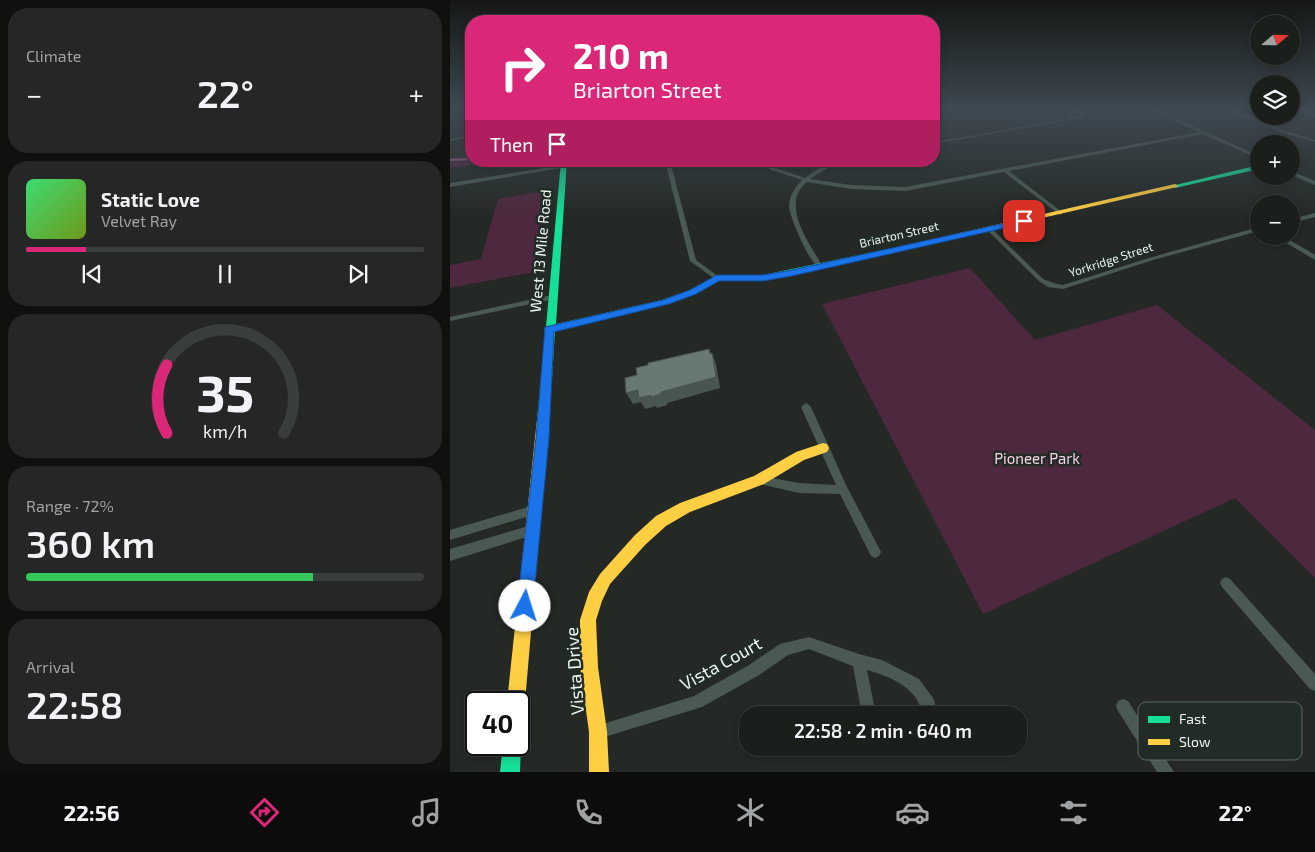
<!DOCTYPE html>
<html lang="en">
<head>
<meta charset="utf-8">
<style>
  body { margin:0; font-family:"Exo 2",sans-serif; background:#242725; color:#f1f3f6; height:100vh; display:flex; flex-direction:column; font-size:19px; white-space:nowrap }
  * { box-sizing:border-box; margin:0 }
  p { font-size:16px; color:#a0a2a3 }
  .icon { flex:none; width:28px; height:28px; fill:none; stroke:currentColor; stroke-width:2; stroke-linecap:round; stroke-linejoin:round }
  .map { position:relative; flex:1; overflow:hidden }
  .panel { display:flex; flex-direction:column; gap:8px; padding:8px; background:#0f110f; width:450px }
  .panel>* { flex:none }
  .guide { position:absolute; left:15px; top:15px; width:475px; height:152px; border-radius:20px; box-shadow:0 2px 8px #0003,0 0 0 1px #393d3b; background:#db2777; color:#fff; overflow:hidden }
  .needle { width:32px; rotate:70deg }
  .tools { position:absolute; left:800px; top:15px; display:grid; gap:10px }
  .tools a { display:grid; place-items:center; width:50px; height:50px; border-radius:50%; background:#1b1f1c; box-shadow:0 2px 8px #0003,0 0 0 1px #393d3b; font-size:25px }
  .speed { position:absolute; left:15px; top:691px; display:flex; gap:10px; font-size:25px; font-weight:700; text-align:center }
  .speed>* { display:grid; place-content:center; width:65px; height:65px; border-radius:50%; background:#1b1f1c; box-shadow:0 2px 8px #0003,0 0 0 1px #393d3b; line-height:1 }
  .speed .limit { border:2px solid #111; border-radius:8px; background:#fff; color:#111 }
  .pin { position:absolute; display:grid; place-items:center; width:42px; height:42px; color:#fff; margin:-21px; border-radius:10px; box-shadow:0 2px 8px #0006 }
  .me { position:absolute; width:55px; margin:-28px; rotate:5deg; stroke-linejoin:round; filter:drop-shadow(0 0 4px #0008) }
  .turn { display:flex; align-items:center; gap:18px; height:105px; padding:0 25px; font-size:22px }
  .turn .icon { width:65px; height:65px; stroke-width:2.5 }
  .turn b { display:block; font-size:35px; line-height:42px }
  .then { display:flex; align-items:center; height:48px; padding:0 25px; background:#0003; gap:10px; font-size:19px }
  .big { font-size:38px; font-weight:600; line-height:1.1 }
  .panel .card { flex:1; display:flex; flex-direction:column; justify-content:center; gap:8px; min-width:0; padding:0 18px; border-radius:20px; background:#242725 }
  .panel .dial { align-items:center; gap:0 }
  .dial svg { height:130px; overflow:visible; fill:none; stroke:#393d3b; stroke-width:7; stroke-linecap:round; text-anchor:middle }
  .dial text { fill:#f1f3f6; stroke:none }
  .song { display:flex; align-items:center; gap:15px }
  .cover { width:60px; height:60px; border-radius:8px; background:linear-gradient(135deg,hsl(140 70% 55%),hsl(80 70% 35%)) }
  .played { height:5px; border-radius:2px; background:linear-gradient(90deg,#db2777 15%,#393d3b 15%) }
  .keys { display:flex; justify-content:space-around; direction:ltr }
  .heat { display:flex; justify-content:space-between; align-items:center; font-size:28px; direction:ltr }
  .charge { height:8px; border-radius:4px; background:linear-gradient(90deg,#34c759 72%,#393d3b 0) }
  .trip { position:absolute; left:289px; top:706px; width:288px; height:50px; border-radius:20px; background:#1b1f1c; box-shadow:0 2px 8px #0003,0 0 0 1px #393d3b; font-weight:600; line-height:50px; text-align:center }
  .menu { display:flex; height:80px; justify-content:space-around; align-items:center; background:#0b0c0b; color:#a0a2a3 }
  .menu .icon { width:35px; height:35px }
  .menu .on { color:#db2777 }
  .menu b { font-size:22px; color:#f1f3f6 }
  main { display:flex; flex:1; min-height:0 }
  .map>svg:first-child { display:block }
  .green { fill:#4e283f }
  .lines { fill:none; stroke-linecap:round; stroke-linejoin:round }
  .stream { stroke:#955c7e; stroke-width:2 }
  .street { fill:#4a5a53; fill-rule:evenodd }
  .fast { fill:#16e098; fill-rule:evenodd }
  .slow { fill:#ffcf43; fill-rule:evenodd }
  .shaded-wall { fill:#49554f }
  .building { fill:#687971; stroke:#49554f }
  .route { fill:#1a73e8; stroke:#114b97 }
  .labels { text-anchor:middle; stroke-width:5; stroke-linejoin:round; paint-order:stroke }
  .far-street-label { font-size:12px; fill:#eef5f1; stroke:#212c26 }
  .street-label { font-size:15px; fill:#eef5f1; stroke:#212c26 }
  .park-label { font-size:15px; fill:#f6d0e5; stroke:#212c26 }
  .near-street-label { font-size:18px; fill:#eef5f1; stroke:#212c26 }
  .key { fill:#212c26; stroke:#5e6863; stroke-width:1 }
  .key-label { font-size:14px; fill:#eef5f1 }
</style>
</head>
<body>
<main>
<section class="panel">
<div class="card"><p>Climate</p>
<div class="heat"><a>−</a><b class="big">22°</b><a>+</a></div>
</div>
<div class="card">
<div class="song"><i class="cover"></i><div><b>Static Love</b><p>Velvet Ray</p></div></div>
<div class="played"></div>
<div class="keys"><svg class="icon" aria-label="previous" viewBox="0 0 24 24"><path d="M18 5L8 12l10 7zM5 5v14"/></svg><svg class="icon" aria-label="pause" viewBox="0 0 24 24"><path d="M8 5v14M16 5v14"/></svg><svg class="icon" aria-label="next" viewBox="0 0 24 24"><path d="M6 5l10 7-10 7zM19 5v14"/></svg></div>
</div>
<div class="card dial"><svg viewBox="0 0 100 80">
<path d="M14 69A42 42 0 1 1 86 69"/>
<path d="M14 69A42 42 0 0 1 14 27" stroke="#db2777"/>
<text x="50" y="56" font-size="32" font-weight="700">35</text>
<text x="50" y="72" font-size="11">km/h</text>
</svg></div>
<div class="card"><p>Range · 72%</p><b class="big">360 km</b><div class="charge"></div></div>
<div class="card"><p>Arrival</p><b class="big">22:58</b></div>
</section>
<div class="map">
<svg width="865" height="772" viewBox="0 0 865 772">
  <rect width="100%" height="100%" fill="#242926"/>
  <!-- green -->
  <path class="green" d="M21,155V161H48L0,168V158Z
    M93,191L84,272L0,288V265L31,259L48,199Z
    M520,268L585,340L707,305L865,430V578L785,498L533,614L372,304Z"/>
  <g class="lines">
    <!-- stream -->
    <path class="stream" d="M0,160L21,159"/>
    <!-- street -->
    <path class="street" d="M622,110H629L635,113V117L484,144V142L611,120L616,118ZM625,112L631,115V116L621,117Z
      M702,110H708L809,156V159L753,134L559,171L612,212V214L610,215L554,172L455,191L401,189L357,182C329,204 360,244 373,267L370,269C360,264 339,217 339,205C340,195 345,187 352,180L321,170L310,161H316L325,168L355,178C366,170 378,161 391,161L369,173L360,179L401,185L455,187L749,132Z
      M778,110H785L836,131L865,140V142L832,133Z
      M849,110H856L865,114V117Z
      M21,135V137L0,141V139Z
      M139,161H152L0,187V183Z
      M215,161H220L246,260L269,277V279H265L240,261Z
      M841,171L865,181V185L841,175Z
      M865,213V217L841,223V219Z
      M809,227V231L703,260L613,289L598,287L589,281L536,229L541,228L593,279L603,283L613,285L699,258Z
      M825,236H833L865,255V260Z
      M102,295L106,297L105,299L0,321V317Z
      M356,403L359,405L361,407L397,487L429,548L431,552L429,556L425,558L421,556L390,494L349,493L306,483L305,480L306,477L310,476L349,483L386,485L351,407L353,405Z
      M85,505L89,507L90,510L89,513L0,540V530Z
      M82,525L86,526L88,530L86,534L0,561V549Z
      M776,577L780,579L865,674V691L860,689L772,587L770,583L772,579Z
      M359,637L409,654L432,660L469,679L483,698L485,703L486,715H472C470,689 440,676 417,670L426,715H412L403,666L359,649L338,655L309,675L252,707L148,739L143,737L141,732L143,727L244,696L299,665L330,644Z
      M673,699L678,701L724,772H707L668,711L666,706L668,701Z
      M437,748H459L457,753C451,756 445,756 439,753Z"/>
    <!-- fast -->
    <path class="fast" d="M111,161H117L106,324L212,300L240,290L267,275H313L457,245L461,247L457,249L313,281H269L246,294L218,304L105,331L100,410L98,413H90L88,410L95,331L94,329L96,327Z
      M809,165V169L725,188L721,186Z
      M69,739L71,745L70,772H50L53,745H69Z"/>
    <!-- slow -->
    <path class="slow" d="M725,184L729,186L727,187L457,249L453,247L457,245Z
      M94,405L98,407L100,410L75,702L72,708L69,710V702H57L88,410L90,407Z
      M373,443L377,444L379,448L377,452L354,460L314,484L240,512L216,526L195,545L160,584L152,601L146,620L148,667L157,732L159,772H139V732L130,667V620L139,592L150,574L185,535L206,516L230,503L304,476L346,452Z"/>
  </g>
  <!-- shaded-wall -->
  <path class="shaded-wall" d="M259,349L263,359L262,353L266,364L270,388L217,403V405L207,408L206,406L195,409L191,402L183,404L176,393L188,390L211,392Z"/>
  <!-- building -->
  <path class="building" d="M259,349L260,354L262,353L266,377L211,392V394L201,397V395L189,398L188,390L176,393L175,378L187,375L186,368L198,365V363Z"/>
  <!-- sky -->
  <linearGradient id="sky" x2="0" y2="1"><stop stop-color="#141715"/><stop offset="0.5" stop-color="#3f4952"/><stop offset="1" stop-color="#3f4952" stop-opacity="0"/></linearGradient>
  <rect width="865" height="218" fill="url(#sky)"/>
  <!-- route -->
  <path class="route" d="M574,219L578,221L577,223L342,276L313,281H269L246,294L219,304L104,332L99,438L83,606L81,611L75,614L70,611L67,606L86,438L95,327L213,300L240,290L267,275H313L342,270Z"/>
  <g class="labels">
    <!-- far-street labels -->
    <g class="far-street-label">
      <text transform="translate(449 235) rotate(-13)" y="4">Briarton Street</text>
      <text transform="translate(661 260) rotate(-18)" y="4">Yorkridge Street</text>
    </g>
    <!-- street labels -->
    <g class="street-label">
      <text transform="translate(91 251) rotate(-85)" y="5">West 13 Mile Road</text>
    </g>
    <!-- park labels -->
    <g class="park-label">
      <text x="587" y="464">Pioneer Park</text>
    </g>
    <!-- near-street labels -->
    <g class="near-street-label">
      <text transform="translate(271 664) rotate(-29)" y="6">Vista Court</text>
      <text transform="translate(125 671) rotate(-94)" y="6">Vista Drive</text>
    </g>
  </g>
  <!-- legend -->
  <rect x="688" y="702" width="164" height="58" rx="8" class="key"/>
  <rect x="698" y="716" width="22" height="7" fill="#16e098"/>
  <rect x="698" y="739" width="22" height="6" fill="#ffcf43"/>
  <g class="key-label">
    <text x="729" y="724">Fast</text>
    <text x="729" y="747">Slow</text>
  </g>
</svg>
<div class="tools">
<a><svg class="needle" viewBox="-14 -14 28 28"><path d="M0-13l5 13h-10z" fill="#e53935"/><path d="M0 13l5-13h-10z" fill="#a0a2a3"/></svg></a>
<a><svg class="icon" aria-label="layers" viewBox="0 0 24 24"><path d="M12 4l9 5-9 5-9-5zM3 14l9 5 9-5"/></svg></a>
<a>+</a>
<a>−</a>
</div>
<div class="speed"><div class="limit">40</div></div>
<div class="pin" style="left:574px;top:221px;background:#d93025"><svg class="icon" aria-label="arrive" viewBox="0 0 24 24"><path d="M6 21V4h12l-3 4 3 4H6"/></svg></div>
<svg class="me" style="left:75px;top:606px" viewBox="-20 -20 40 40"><circle r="19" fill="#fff"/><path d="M0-13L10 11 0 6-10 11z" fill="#1a73e8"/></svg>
<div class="trip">22:58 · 2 min · 640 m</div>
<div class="guide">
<div class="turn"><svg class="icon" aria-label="right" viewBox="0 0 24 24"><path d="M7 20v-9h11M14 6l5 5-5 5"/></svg><div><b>210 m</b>Briarton Street</div></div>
<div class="then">Then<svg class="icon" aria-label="arrive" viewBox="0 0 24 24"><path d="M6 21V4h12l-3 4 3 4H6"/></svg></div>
</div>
</div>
</main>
<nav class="menu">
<b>22:56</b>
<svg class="icon on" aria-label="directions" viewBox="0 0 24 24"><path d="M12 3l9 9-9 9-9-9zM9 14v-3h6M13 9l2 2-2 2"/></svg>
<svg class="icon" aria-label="music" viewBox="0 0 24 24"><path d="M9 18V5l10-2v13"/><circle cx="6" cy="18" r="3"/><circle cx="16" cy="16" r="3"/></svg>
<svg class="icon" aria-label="phone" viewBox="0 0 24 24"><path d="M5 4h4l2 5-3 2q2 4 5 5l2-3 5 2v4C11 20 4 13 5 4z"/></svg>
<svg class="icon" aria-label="climate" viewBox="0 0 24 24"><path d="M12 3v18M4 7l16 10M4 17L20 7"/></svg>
<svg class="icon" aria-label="car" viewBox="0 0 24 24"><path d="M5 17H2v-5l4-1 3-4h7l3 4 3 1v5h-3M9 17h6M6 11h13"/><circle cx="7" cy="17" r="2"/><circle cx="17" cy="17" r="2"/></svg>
<svg class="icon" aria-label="filters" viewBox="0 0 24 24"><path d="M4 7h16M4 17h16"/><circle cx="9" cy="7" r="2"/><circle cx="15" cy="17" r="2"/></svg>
<b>22°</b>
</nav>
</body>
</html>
